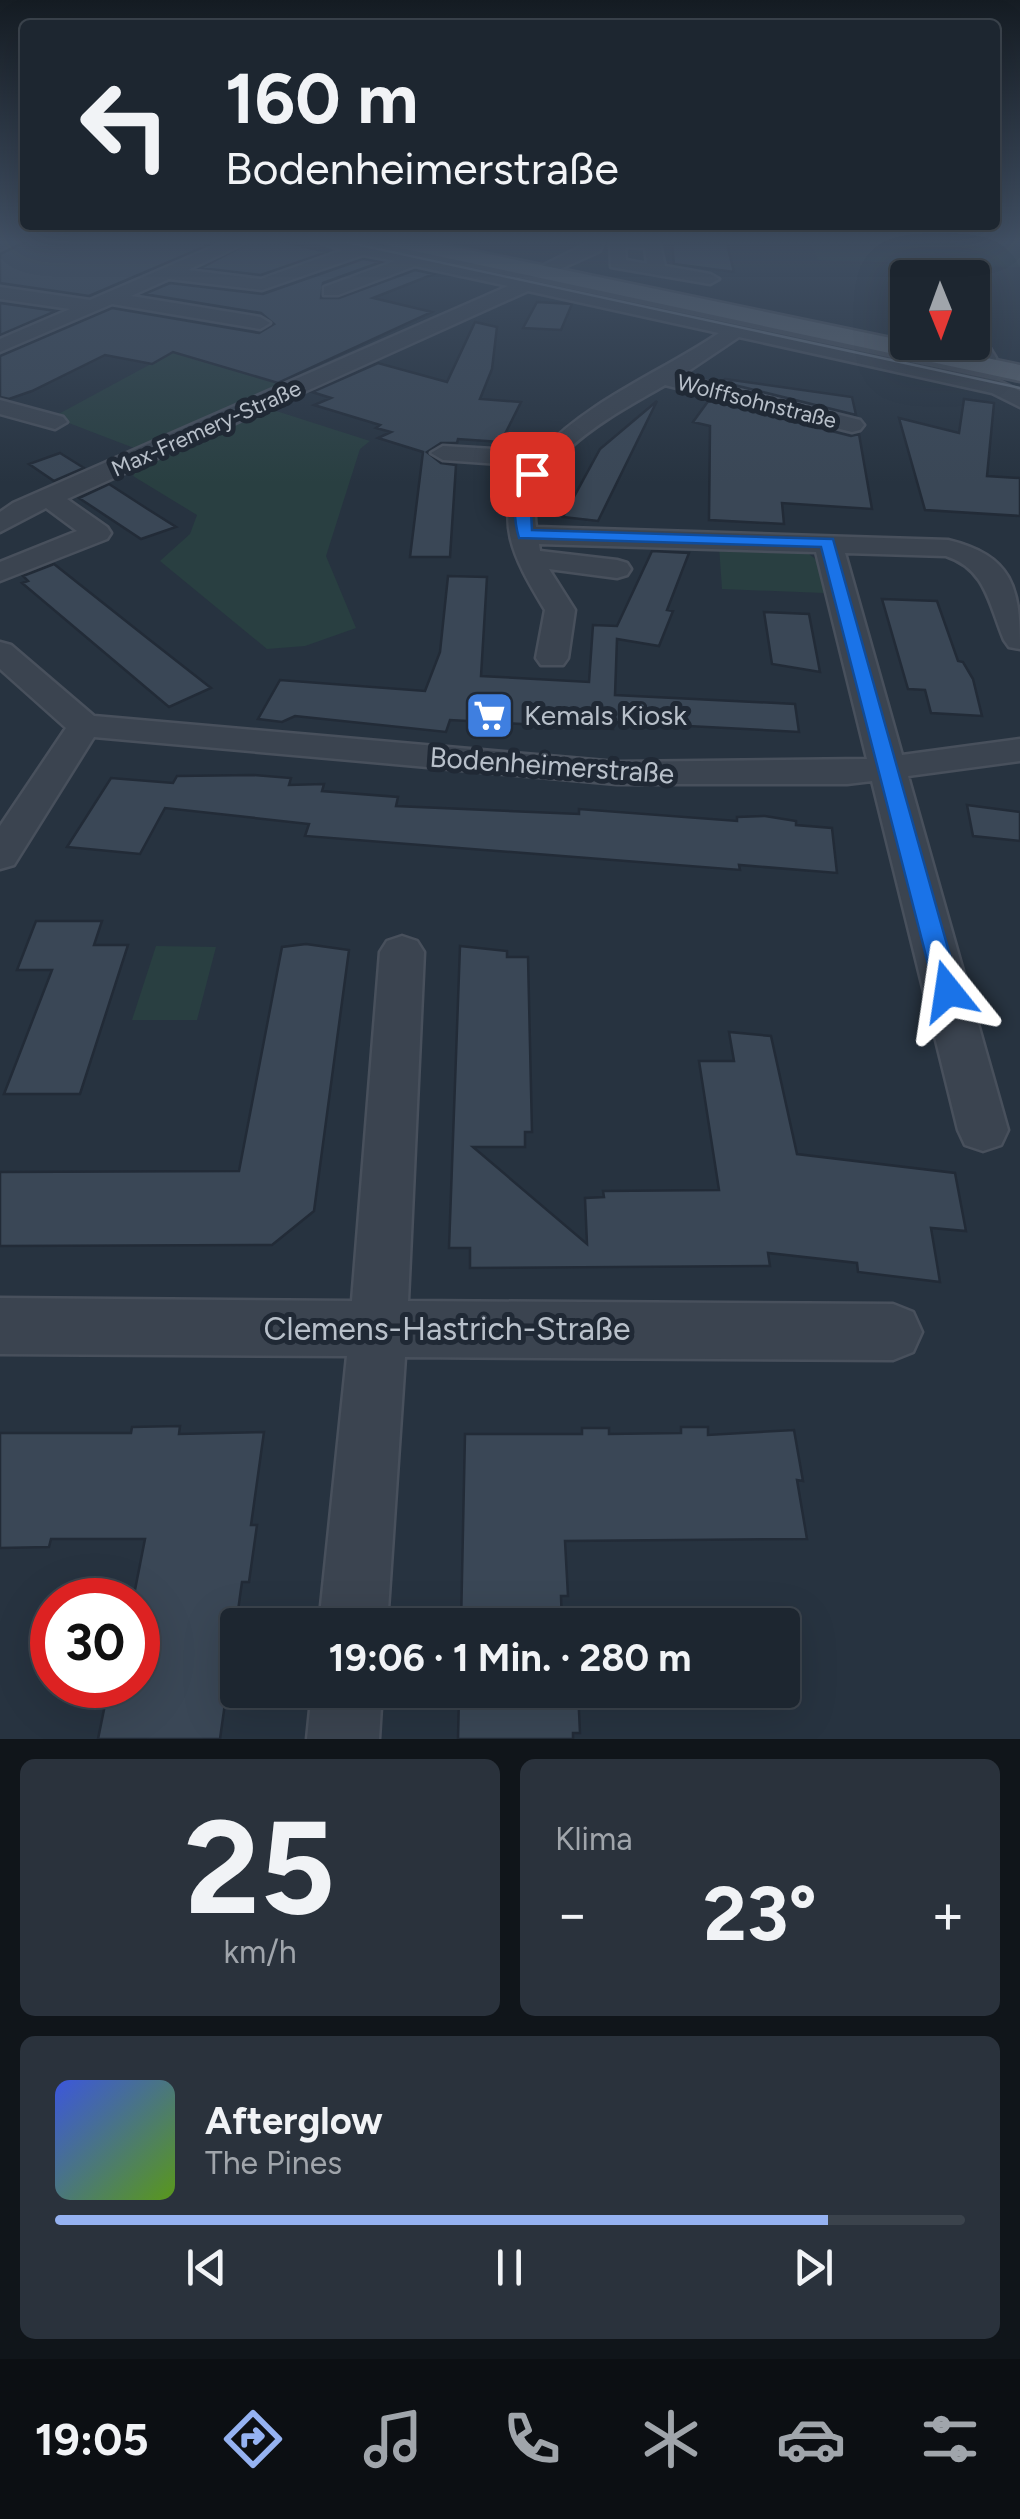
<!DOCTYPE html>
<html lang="de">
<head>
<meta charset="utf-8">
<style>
  body { margin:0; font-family:Figtree,sans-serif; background:#2a323c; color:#f1f3f6; height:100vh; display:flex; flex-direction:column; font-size:38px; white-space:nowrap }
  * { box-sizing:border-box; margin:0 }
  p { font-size:32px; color:#a0a5ab }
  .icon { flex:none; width:55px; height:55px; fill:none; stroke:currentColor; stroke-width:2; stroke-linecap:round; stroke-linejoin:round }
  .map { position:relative; height:1739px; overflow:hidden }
  .drawer { display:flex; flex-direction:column; gap:20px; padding:20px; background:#10151a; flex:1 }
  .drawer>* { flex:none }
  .guide { position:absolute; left:20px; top:20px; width:980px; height:210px; border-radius:10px; box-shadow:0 10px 40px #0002,0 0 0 2px #3b434c; background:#1d2630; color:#f1f3f6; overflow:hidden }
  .needle { width:65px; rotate:179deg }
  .fabs { position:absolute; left:890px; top:260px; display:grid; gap:20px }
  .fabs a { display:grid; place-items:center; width:100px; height:100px; border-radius:10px; background:#1d2630; box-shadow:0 10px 40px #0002,0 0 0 2px #3b434c; font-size:50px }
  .speed { position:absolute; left:30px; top:1578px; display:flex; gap:20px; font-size:50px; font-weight:700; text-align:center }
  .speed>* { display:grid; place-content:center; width:130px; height:130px; border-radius:50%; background:#1d2630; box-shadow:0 10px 40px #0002,0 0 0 2px #3b434c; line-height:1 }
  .speed .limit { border:15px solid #d22; background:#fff; color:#111 }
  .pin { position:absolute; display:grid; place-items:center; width:85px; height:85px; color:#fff; margin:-42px; border-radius:20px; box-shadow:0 5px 15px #0006 }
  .me { position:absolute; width:110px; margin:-55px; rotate:345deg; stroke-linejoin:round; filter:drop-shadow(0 0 8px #0008) }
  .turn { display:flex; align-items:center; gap:35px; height:210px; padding:0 40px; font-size:45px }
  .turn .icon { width:130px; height:130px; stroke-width:2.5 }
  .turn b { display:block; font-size:70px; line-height:85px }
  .big { font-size:75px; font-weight:700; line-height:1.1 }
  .drawer .widget { flex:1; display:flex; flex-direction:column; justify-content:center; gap:15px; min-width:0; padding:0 35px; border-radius:15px; background:#2a323c }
  .drawer .dial { align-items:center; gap:0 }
  .dial b { font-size:130px; line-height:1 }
  .song { display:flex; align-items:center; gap:30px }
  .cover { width:120px; height:120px; border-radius:15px; background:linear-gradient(135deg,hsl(230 70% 55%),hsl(90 70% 35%)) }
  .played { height:10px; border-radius:5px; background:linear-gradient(90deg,#95b2f1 85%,#3b434c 85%) }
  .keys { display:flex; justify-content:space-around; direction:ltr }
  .heat { display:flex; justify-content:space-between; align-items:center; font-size:55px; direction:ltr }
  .drawer .tiles { flex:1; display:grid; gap:20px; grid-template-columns:1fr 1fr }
  .widget:last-child { grid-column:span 2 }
  .trip { position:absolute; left:220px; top:1608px; width:580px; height:100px; border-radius:10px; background:#1d2630; box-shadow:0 10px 40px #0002,0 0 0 2px #3b434c; font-weight:700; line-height:100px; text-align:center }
  .tab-bar { display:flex; height:160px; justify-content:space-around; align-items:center; background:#0c0f13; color:#a0a5ab }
  .tab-bar .icon { width:70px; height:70px }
  .tab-bar .current { color:#95b2f1 }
  .tab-bar b { font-size:45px; color:#f1f3f6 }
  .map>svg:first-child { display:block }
  .green { fill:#293f41 }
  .building { fill:#3a4756; stroke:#222b37; stroke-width:2.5 }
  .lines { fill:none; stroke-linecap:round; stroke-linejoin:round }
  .minor-casing { stroke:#48505c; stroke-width:5 }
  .major-casing { stroke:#48505c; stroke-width:5 }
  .minor { fill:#3b4450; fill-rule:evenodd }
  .major { fill:#5a6470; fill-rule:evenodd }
  .tram { stroke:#5e6977; stroke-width:2.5 }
  .route { fill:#1a73e8; stroke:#114b97; stroke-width:2.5 }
  .labels { text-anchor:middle; stroke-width:10; stroke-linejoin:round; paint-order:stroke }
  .far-street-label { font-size:22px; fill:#b8c0ca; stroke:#202935 }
  .poi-label { font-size:28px; fill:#b8c0ca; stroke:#202935; text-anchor:start }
  .street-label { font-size:28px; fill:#b8c0ca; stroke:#202935 }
  .near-street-label { font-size:32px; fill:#b8c0ca; stroke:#202935 }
</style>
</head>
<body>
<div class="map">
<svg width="1020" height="1739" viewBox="0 0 1020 1739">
  <rect width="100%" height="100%" fill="#273340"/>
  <!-- green -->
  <path class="green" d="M809,240H1020V267L818,260Z
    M173,352L282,384L134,448L53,417Z
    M270,409L370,441L360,449L326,556L356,628L305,646L267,649L160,561L190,534L197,515L133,476L141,461Z
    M719,546L805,551L818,561L824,593L722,589Z
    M156,946L216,947L197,1020H132Z"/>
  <!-- building -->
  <path class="building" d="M29,240H220L89,296L0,283V254Z
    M254,240H275L327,252L261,275L201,268Z
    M672,243L727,244L734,272L674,264Z
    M363,259L381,262L323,283L321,298H339L415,270L434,274L373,298L432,312L278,383L173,352L152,364L105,355L32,391L9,399L0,397V356L112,308L259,333L274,324L261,313L144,294L170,283L263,294Z
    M537,302L572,304L561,330L523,328Z
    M0,303L56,311L0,335Z
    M475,322L497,327L492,369L480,399L521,402L501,442L458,439L457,443H441L427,452L441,463L456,465L450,557H410L423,452L378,438L391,432L376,428L380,425L314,405L331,398L312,392L378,363L447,382Z
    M725,379L852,397L856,415L722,382Z
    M964,399L994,403L987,476L1020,478V516L925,510L899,418L959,433Z
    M709,400L851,436L859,434L872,509L782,503L784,524L709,520L710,426L693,422Z
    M657,401L598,521L563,517L600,449Z
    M60,453L84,468L54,481L29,464Z
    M109,484L146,508L176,527L141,539L79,498Z
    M652,551L689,553L667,610L673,611L659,646L617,639L615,695L795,704L799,732L613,722V729L450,720L446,732L295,716L282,722L258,719L280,680L425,691L440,652L448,576L487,577L481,676L589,682L593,625L617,626Z
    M54,564L146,637L211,688L169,707L22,583L28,581L23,576Z
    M882,599L937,601L958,661L963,662L973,679L982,716L931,713L925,690L908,689Z
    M764,612L809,614L820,672L772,664Z
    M254,775L291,778L289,785L324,784L322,791L398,797L396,806L579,814V809L737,821V817L765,816L796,821V825L832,828L837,873L739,865L740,870L305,836L309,824L165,808L140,854L67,847L111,778L173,783L177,776Z
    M967,805L1020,812V841L973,836Z
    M36,921H102L94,945H128L80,1094H4L52,970H17Z
    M306,944L349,950L314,1211L272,1245L0,1246V1172L239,1171L282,947Z
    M460,946L507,951V957H528L532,1132H525V1147H473L587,1244L585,1198L604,1197L603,1191L719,1190L699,1061H734L729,1032L771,1036L797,1154L955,1173L966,1231L931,1228L940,1282L858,1272L857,1263L768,1253L770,1266L470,1268V1248H449Z
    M180,1426L179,1434L264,1432L251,1525H257L249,1582H242L220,1739H98L109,1685H138V1600H133L145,1539H51L49,1547L0,1548V1433H131L132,1427Z
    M681,1427H708V1435L794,1430L803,1481L797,1480L807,1539L565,1541L568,1596H561L562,1625H461L465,1434H582V1428H609V1434L681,1433Z
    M471,1690H578L580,1733H573V1739H458L459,1696H470Z"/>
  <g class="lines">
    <defs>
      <path id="minor" d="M0,240H20L0,250Z
        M229,240H251L188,270L261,279L343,250L312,240H343L999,381L1020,391V407L992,393L739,337L681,376L860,420L864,425L860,430L852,432L665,385C616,414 524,458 536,527L948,540C1013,556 1020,587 1020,649L1009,647L1004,640C989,604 986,569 946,556L845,553L902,755L1020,739V761L908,776L1008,1130L1001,1145L983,1151L965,1145L958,1130L872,781L847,784H617L94,737L14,865L0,869V826L66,728L0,669V642L11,645L94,716L617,762L867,759L816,552L539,544L540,551L617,560L627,563L631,569L627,575L617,578L549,569L575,610L568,658L563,665H541L536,658L545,610C517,563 488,517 528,466L443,460L431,453L443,446L541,452C589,400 661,372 719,333L528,291L67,499L107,527L111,533L107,539L0,581V562L77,531L46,508L0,532V512L13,503L508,286L415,266L338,295H324V287L395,261L363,255L262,290L169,279L131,296L260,317L270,323L260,329L112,304L0,352V339L70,309L0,299V287L90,300Z
        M588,240H604L600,251L547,275L541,276L532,271L586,244Z
        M610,240H659L665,266L710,274L719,279L710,284L611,267ZM625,247L645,248L647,264L626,260Z
        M961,269L967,270V278H938Z
        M972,328L979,330L996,358L993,371H977L974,366L976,358L967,342H972Z
        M0,400L63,417L67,422L55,429L0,414Z
        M402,936L417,941L424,952L408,1301L893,1304L913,1312L922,1332L913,1352L893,1360L405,1357L387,1625H319L347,1356L0,1354V1298L352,1301L380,952L387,941Z
        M312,1690H382L379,1739H307Z"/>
      <path id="major" d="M381,240H421L1020,365V381L391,246Z"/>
    </defs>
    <!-- minor casing -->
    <use href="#minor" class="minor-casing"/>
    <!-- major casing -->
    <use href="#major" class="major-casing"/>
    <!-- minor -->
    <use href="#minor" class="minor"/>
    <!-- major -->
    <use href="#major" class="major"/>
    <!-- tram -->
    <path class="tram" d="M346,242L1020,388"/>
  </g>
  <!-- sky -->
  <linearGradient id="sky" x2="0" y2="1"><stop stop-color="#151c23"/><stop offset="0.5" stop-color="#415064"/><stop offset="1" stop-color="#415064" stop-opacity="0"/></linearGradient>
  <rect width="1020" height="483" fill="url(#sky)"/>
  <!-- route -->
  <path class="route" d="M532,470L539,474L530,494L532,530L833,539L960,991L957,998H939L935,991L821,547L519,538C513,518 511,482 532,470Z"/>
  <!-- icons -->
  <defs>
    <symbol id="supermarket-square" viewBox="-11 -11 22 22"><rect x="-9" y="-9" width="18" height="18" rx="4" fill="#3f7fe0" stroke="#202935"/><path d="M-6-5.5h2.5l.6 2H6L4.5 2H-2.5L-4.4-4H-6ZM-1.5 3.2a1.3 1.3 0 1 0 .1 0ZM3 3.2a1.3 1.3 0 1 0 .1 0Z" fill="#fff"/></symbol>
  </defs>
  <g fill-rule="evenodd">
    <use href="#supermarket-square" x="462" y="688" width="55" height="55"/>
  </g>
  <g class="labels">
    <!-- far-street labels -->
    <g class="far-street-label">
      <text transform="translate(757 401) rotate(14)" y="8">Wolffsohnstraße</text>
      <text transform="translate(206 428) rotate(-24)" y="8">Max-Fremery-Straße</text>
    </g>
    <!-- poi labels -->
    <g class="poi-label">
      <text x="524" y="725">Kemals Kiosk</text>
    </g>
    <!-- street labels -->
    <g class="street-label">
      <text transform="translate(552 765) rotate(4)" y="10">Bodenheimerstraße</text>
    </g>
    <!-- near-street labels -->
    <g class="near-street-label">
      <text x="447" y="1340">Clemens-Hastrich-Straße</text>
    </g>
  </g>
</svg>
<div class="fabs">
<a><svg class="needle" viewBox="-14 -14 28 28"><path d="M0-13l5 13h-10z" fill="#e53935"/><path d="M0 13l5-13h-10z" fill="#a0a5ab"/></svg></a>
</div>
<div class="speed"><div class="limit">30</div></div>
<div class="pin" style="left:532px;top:474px;background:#d93025"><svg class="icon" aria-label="arrive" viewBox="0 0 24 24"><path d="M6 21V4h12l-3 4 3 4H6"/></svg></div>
<svg class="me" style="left:948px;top:991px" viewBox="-20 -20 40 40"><path d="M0-17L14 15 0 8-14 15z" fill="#1a73e8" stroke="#fff" stroke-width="4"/></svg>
<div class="trip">19:06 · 1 Min. · 280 m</div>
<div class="guide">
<div class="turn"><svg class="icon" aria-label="left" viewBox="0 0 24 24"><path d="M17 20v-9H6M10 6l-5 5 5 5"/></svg><div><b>160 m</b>Bodenheimerstraße</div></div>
</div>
</div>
<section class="drawer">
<div class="tiles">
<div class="widget dial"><b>25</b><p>km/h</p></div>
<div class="widget"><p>Klima</p>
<div class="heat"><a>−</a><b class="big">23°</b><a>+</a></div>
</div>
<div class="widget">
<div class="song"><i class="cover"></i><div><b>Afterglow</b><p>The Pines</p></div></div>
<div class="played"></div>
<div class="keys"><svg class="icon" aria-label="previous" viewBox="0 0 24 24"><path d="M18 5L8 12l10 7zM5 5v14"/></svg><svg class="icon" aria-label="pause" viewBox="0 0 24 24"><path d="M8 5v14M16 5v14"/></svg><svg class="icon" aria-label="next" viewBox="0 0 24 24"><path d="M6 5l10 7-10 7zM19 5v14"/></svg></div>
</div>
</div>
</section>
<nav class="tab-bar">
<b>19:05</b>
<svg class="icon current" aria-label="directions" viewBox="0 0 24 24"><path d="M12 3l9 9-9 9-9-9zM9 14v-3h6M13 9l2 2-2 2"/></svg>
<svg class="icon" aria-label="music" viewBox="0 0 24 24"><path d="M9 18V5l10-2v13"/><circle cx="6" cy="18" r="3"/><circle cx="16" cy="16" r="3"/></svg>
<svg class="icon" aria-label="phone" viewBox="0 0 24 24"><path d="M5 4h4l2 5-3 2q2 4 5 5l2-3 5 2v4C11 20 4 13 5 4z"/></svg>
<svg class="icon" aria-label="climate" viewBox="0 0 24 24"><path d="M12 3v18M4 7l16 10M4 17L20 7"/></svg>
<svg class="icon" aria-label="car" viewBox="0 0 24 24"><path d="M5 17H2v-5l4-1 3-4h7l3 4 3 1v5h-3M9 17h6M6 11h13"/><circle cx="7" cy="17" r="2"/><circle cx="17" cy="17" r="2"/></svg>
<svg class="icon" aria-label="filters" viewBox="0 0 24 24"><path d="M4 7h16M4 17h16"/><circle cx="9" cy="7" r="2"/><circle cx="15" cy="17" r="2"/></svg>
</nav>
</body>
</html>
